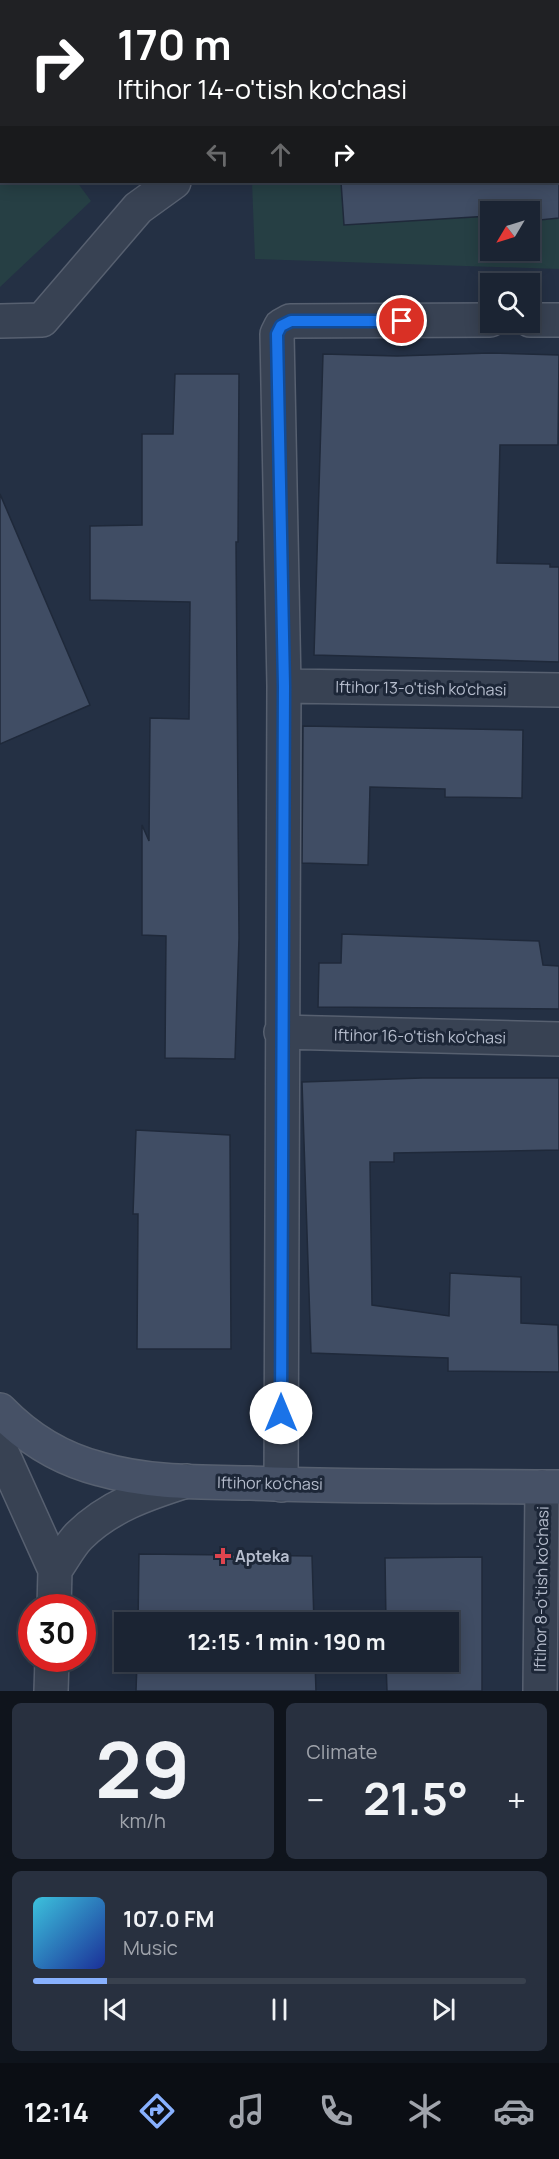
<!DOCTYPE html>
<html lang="en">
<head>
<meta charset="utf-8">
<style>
  body { margin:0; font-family:Manrope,sans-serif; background:#28303f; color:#f1f3f6; height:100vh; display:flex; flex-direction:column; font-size:22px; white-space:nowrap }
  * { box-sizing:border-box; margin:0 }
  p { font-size:20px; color:#a0a4ac }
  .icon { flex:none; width:33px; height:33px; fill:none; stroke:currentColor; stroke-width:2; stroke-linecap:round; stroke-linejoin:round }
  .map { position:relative; height:1691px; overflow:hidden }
  .drawer { display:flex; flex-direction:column; gap:12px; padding:12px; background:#0f141c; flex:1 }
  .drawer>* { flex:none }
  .top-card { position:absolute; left:0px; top:0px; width:560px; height:183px; box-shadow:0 3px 15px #0003,0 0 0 2px #39414e; background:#202124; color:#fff; overflow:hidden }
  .needle { width:39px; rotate:232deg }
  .tools { position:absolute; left:480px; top:201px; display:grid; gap:12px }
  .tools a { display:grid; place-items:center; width:60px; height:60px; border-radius:0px; background:#1b2433; box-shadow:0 3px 15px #0003,0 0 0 2px #39414e; font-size:30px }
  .speed { position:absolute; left:18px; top:1594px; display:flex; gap:12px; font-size:30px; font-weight:700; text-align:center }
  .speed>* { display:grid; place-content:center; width:78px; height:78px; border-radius:50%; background:#1b2433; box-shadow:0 3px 15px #0003,0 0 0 2px #39414e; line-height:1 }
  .speed .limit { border:9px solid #d22; background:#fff; color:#111 }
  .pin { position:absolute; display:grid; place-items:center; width:51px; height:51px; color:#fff; margin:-26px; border:3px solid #fff; border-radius:50%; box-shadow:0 2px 6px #0007 }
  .me { position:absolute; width:66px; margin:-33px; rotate:0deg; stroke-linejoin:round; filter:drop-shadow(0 0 4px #0008) }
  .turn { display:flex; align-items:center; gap:21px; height:126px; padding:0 18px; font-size:27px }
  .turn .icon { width:78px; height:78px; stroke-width:2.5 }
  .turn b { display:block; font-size:42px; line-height:51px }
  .lanes { display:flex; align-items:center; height:57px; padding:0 18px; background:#0003; justify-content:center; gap:30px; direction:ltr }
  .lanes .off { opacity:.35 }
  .big { font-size:45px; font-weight:700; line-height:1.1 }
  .drawer .card { flex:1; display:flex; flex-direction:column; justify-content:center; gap:9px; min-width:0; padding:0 21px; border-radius:9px; background:#28303f }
  .drawer .dial { align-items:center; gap:0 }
  .dial b { font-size:78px; line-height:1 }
  .song { display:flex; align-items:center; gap:18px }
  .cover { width:72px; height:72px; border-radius:9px; background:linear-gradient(135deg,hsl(190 70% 55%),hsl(230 70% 35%)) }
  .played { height:6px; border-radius:3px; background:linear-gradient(90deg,#88b1ff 15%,#39414e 15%) }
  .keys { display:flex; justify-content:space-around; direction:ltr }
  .heat { display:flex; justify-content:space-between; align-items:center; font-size:33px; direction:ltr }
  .drawer .tiles { flex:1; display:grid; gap:12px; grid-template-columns:1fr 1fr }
  .card:last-child { grid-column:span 2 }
  .trip { position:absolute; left:114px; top:1612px; width:345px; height:60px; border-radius:0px; background:#1b2433; box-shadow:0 3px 15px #0003,0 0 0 2px #39414e; font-weight:700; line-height:60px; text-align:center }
  .tab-bar { display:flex; height:96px; justify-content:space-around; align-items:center; background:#0b0e14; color:#a0a4ac }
  .tab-bar .icon { width:42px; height:42px }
  .tab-bar .active { color:#88b1ff }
  .tab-bar b { font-size:27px; color:#f1f3f6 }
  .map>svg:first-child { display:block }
  .green { fill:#263f44; fill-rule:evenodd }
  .building { fill:#404d64; stroke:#1f293a; stroke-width:1.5 }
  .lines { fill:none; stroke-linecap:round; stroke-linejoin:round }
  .pedestrian-casing { stroke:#576070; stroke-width:36 }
  .minor-casing { stroke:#576070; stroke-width:36 }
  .tertiary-casing { stroke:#576070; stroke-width:36 }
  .secondary-casing { stroke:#576070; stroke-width:36 }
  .pedestrian { stroke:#384253; stroke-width:33 }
  .minor { stroke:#384253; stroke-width:33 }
  .tertiary { stroke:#384253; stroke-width:33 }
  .secondary { stroke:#465166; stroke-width:33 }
  .route-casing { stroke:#114b97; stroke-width:15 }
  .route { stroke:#1a73e8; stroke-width:10 }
  .health-dot { fill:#e0444e; stroke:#1d2738; stroke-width:2 }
  .labels { text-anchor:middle; stroke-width:6; stroke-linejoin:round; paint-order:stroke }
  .street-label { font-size:16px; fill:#b6bdcd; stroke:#1d2738 }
  .poi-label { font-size:16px; font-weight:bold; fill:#b6bdcd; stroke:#1d2738; text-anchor:start }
</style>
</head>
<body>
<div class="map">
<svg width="559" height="1691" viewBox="0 0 559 1691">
  <rect width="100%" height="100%" fill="#243044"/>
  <!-- green -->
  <path class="green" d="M339,0H559V269L255,259L252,182H558V2ZM490,212H530V250H490Z
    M0,146L2,182H77L91,201L0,287Z"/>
  <!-- building -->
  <path class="building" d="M341,182H559V218L530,221V212H490V216L344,225Z
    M490,353L559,355L558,445H500L497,563L550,564V567H559V662L314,655L323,354L397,356Z
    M175,374H239L238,542H236L239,938L235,1059L165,1058L166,936L142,935V825L149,841L150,718L189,719L190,602L90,600V526L142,525V434H173Z
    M0,494L90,705L0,744Z
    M303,726L523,730L522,798L445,797V789L370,787L368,865L302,863Z
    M342,934L539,941L543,965L559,966V1009L318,1007L319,963H341Z
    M422,1078H559V1150L394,1153V1162H370L372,1305L449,1316L450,1273L521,1277V1323L558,1325L559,1372L448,1371V1358L311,1353L302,1082Z
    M136,1130L230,1135L231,1349H137L138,1214H133Z
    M139,1554L312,1556L314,1623H138Z
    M482,1557V1691H387L386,1662H448V1623H386L385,1558Z
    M137,1662H315L316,1691H136Z"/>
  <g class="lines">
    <defs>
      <path id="pedestrian" d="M164,2L166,0
        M479,2L483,0
        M0,112L2,111
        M0,321L42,320L138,208L174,182"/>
      <path id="minor" d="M530,320H559
        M284,686L559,690
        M281,1032L559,1039
        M281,1485L284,686L277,334L281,326L290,321L490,320
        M540,1691L542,1487"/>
      <path id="tertiary" d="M0,1448L55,1570L54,1608
        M55,1570C63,1559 70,1545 79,1536C109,1506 148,1493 186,1481
        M51,1691L52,1659"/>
      <path id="secondary" d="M0,1410C28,1439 61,1459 100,1469C148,1483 200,1482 250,1483C353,1487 456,1486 559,1487"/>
    </defs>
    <!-- pedestrian casing -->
    <use href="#pedestrian" class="pedestrian-casing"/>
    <!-- minor casing -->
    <use href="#minor" class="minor-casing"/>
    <!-- tertiary casing -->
    <use href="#tertiary" class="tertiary-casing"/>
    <!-- secondary casing -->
    <use href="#secondary" class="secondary-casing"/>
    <!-- pedestrian -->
    <use href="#pedestrian" class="pedestrian"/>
    <!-- minor -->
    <use href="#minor" class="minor"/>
    <!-- tertiary -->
    <use href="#tertiary" class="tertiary"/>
    <!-- secondary -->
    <use href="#secondary" class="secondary"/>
  </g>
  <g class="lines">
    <defs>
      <path id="route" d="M281,1413L284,686L277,334L281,326L291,321H402"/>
    </defs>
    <!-- route casing -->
    <use href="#route" class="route-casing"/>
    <!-- route -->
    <use href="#route" class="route"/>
  </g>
  <!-- markers -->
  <path class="health-dot" d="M220 1547h6v6h6v6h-6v6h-6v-6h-6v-6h6z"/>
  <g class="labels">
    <!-- street labels -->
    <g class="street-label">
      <text transform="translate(421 688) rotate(1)" y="6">Iftihor 13-o'tish ko'chasi</text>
      <text transform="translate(420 1036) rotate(1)" y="6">Iftihor 16-o'tish ko'chasi</text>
      <text transform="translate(270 1483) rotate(1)" y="6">Iftihor ko'chasi</text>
      <text transform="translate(541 1589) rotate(-89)" y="6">Iftihor 8-o'tish ko'chasi</text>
    </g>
    <!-- poi labels -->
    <g class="poi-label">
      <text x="235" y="1562">Apteka</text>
    </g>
  </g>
</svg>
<div class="tools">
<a><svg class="needle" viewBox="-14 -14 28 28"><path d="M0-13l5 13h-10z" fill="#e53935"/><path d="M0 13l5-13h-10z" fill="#a0a4ac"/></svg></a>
<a><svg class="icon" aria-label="search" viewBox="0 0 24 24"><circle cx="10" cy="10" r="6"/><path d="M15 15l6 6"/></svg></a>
</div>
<div class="speed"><div class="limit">30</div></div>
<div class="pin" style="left:402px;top:321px;background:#d93025"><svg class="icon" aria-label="arrive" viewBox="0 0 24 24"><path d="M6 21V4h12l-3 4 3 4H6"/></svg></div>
<svg class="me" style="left:281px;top:1413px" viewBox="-20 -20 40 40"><circle r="19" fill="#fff"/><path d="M0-13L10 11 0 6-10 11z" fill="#1a73e8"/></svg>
<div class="trip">12:15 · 1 min · 190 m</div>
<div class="top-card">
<div class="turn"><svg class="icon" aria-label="right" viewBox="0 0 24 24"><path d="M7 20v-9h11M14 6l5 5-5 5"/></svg><div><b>170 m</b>Iftihor 14-o'tish ko'chasi</div></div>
<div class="lanes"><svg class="icon off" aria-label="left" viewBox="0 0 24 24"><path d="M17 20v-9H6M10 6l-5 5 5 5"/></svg><svg class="icon off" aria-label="ahead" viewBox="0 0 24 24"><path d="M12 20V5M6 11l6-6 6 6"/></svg><svg class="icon" aria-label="right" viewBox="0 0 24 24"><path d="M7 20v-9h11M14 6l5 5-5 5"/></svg></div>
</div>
</div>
<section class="drawer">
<div class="tiles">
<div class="card dial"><b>29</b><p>km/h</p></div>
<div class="card"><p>Climate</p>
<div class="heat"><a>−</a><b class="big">21.5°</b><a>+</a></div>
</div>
<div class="card">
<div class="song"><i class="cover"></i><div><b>107.0 FM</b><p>Music</p></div></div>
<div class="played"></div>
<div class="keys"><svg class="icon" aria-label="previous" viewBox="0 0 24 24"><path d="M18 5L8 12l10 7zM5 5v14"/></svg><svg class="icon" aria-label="pause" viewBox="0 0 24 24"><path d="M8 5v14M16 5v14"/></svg><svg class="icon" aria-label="next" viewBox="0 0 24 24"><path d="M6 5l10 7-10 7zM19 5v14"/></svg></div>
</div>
</div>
</section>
<nav class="tab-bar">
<b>12:14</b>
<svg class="icon active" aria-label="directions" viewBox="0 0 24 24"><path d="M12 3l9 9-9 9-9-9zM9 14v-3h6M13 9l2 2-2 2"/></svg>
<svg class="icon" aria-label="music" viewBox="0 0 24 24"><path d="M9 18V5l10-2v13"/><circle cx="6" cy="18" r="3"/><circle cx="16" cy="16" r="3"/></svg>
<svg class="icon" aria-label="phone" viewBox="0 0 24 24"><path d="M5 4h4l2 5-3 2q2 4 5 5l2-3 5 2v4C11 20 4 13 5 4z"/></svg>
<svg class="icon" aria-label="climate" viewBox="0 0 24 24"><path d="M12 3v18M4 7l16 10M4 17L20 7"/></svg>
<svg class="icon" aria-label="car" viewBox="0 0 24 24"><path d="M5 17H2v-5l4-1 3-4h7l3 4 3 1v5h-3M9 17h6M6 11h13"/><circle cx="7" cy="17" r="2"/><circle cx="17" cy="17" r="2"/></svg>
</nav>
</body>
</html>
